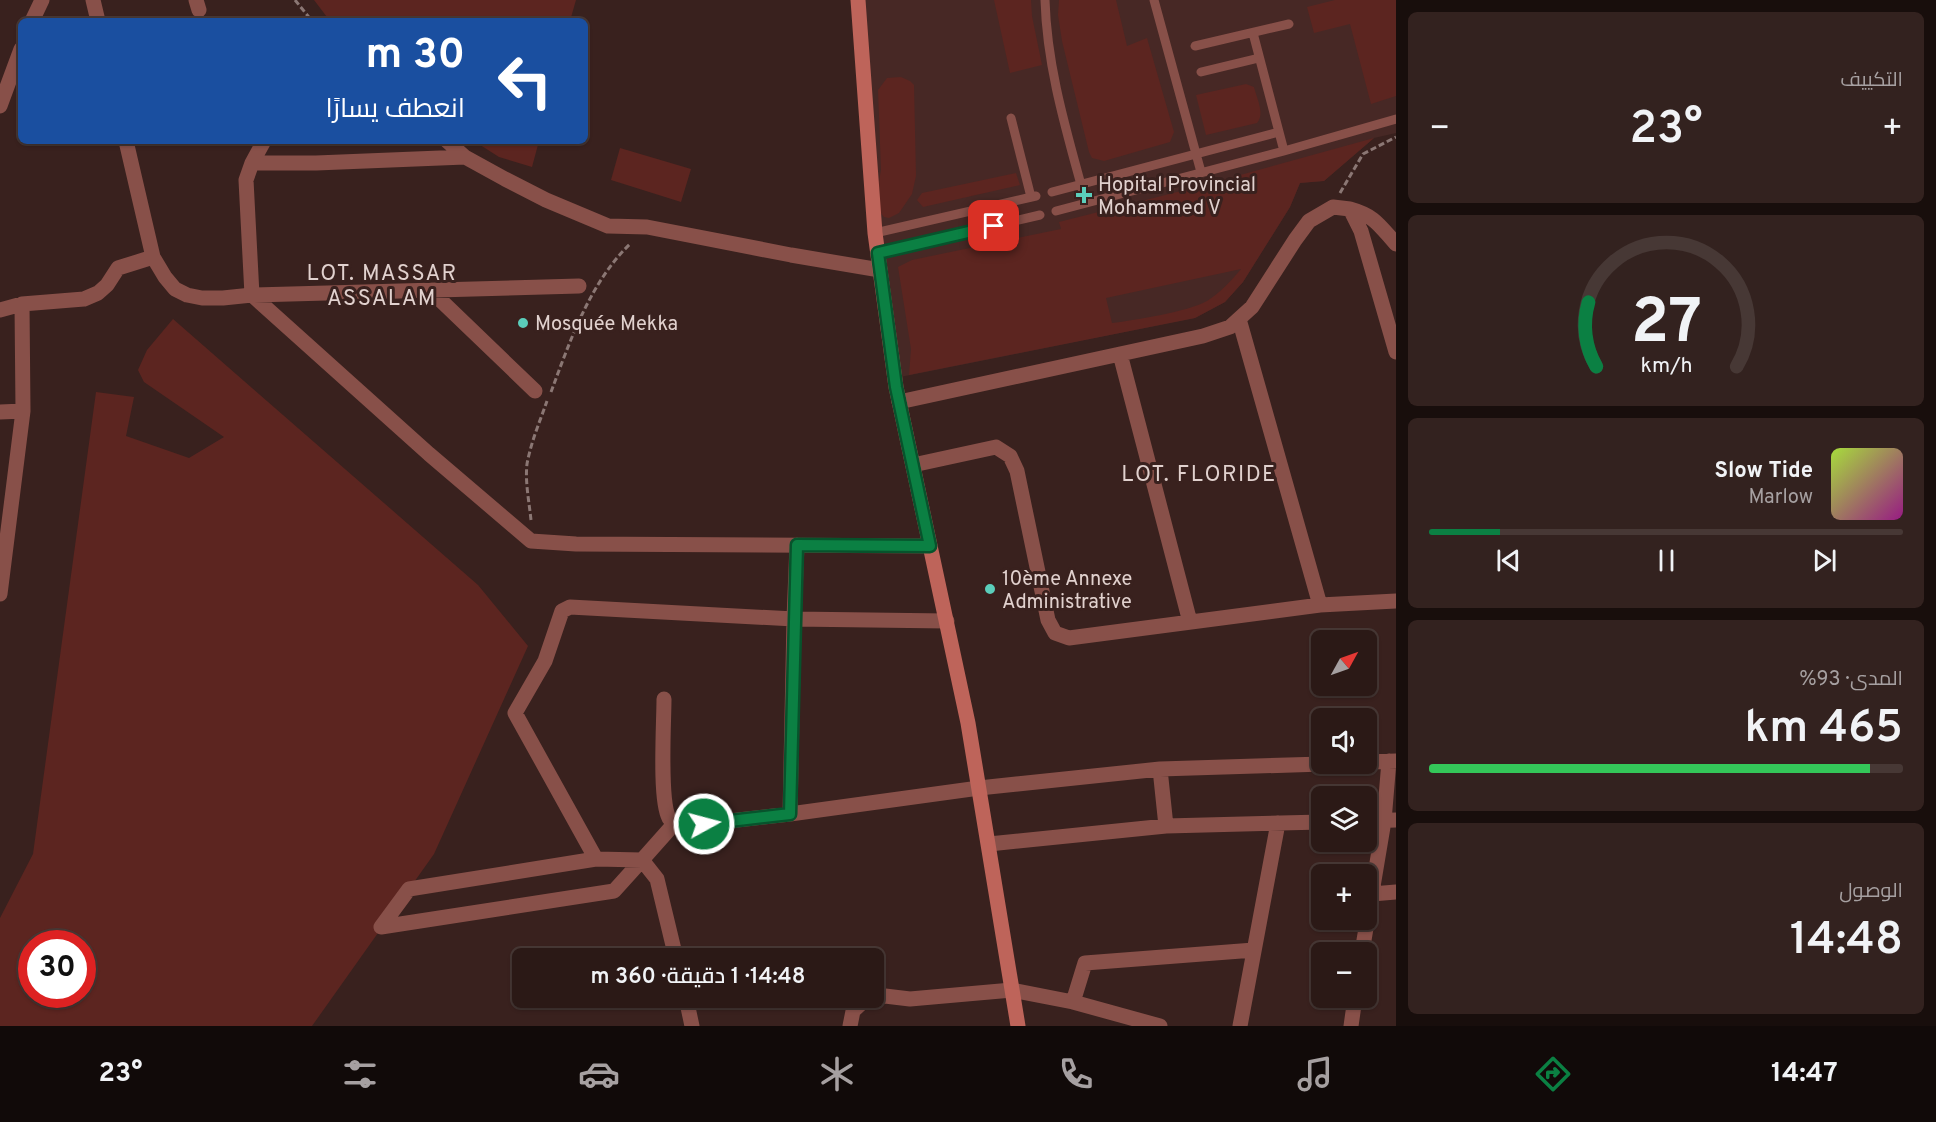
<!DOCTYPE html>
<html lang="ar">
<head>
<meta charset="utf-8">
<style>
  body { margin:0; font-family:Overpass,Cairo,sans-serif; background:#33221f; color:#f1f3f6; direction:rtl; height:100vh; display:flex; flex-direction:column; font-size:22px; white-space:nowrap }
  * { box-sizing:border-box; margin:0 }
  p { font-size:20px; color:#a6a0a1 }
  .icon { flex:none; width:33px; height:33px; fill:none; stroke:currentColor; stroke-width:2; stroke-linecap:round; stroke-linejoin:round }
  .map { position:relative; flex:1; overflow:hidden; direction:ltr }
  .side { display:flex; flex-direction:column; gap:12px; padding:12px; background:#180e0c; width:540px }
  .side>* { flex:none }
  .top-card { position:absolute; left:18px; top:18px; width:570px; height:126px; border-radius:9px; box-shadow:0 2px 4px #0004,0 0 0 2px #473835; direction:rtl; background:#1a4fa0; color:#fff; overflow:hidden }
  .needle { width:39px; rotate:50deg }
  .controls { position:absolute; left:1311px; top:630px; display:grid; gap:12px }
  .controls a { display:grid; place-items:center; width:66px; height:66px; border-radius:9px; background:#2b1916; box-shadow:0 2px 4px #0004,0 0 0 2px #473835; font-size:30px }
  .speed { position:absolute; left:18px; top:930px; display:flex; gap:12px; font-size:30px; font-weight:700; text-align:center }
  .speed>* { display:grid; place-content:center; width:78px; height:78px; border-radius:50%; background:#2b1916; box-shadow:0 2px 4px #0004,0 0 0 2px #473835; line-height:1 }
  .speed .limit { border:9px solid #d22; background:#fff; color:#111 }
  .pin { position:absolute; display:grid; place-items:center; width:51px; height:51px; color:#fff; margin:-26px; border-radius:12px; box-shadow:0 3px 9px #0006 }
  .me { position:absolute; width:66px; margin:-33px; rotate:83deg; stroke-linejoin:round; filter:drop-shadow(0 0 4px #0008) }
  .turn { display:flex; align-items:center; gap:21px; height:126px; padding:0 24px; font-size:27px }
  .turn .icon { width:78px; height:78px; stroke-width:2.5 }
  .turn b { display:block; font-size:42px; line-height:51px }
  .big { font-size:45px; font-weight:600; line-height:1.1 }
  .side .card { flex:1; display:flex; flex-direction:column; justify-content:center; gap:9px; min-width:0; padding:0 21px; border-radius:9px; background:#33221f }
  .side .dial { align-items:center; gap:0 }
  .dial svg { height:156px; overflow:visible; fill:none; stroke:#473835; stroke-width:7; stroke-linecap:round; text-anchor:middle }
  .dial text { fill:#f1f3f6; stroke:none }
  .song { display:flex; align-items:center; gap:18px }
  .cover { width:72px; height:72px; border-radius:9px; background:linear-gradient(135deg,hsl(80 70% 55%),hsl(310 70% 35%)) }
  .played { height:6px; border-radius:3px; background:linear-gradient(90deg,#0b8043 15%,#473835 15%) }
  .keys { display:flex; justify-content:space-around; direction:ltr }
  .heat { display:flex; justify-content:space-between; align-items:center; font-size:33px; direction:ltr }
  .charge { height:9px; border-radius:4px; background:linear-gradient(90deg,#34c759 93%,#473835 0) }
  .trip { position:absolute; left:512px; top:948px; width:372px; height:60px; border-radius:9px; background:#2b1916; box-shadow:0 2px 4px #0004,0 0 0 2px #473835; font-weight:600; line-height:60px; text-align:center; direction:rtl }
  .tabs { display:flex; height:96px; justify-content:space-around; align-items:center; background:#110a09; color:#a6a0a1 }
  .tabs .icon { width:42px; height:42px }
  .tabs .active { color:#0b8043 }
  .tabs b { font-size:27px; color:#f1f3f6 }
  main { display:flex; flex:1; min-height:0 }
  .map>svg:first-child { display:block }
  .built { fill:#472825 }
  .green { fill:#5c2520; fill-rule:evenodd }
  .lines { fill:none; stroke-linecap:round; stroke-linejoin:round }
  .path { stroke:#8b7774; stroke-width:3; stroke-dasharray:6 3; stroke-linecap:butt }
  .lane { stroke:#885049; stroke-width:9 }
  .street { stroke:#885049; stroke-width:15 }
  .secondary { stroke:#be645a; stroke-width:15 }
  .route-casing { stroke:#07532c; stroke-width:15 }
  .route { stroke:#0b8043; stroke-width:10 }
  .poi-dot { fill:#5bcebb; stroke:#39211e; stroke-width:2 }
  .labels { text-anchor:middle; stroke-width:6; stroke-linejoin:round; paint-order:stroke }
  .poi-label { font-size:20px; fill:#e1d1ce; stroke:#39211e; text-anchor:start }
  .quarter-label { font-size:22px; letter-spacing:1.5px; fill:#e1d1ce; stroke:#39211e }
</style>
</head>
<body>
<main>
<section class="side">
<div class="card"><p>التكييف</p>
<div class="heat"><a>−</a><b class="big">23°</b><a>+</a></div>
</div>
<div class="card dial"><svg viewBox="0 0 100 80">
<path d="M14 69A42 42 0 1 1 86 69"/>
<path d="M14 69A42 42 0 0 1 10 36" stroke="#0b8043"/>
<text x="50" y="56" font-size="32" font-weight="700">27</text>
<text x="50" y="72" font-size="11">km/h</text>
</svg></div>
<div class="card">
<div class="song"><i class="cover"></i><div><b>Slow Tide</b><p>Marlow</p></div></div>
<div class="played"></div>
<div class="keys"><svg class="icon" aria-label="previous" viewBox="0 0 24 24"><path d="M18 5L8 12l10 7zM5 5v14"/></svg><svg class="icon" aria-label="pause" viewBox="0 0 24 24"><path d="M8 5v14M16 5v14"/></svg><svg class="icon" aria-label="next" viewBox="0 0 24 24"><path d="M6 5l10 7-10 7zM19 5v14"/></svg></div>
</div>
<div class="card"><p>المدى · 93%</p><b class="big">465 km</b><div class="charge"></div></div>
<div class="card"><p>الوصول</p><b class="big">14:48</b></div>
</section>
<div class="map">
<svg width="1396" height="1026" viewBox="0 0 1396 1026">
  <rect width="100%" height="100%" fill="#39211e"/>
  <!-- built -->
  <path class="built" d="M858,0H1396V133L1374,138L1324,181L1300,183L1290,207L1243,282L1225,302L1195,318L895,378Z"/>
  <!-- green -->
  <path class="green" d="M314,0H576L570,21H330Z
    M994,0H1031L1032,16L1042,65L1010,73Z
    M1059,0H1116L1127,46L1147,38L1174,132L1170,142L1104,161L1092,158L1089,152L1062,41L1058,15Z
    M1335,0H1396V96L1371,104L1350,24L1314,33L1307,7Z
    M901,77L910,81L914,85L916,176L912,194L899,213L889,218L884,217L880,212L878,187L881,170L878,90L887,78Z
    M1246,84L1254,87C1257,99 1265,114 1257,123L1206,135L1196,95Z
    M1374,138L1324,181L1300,183L1290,207L1243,282L1225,302L1195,318L909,375L911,349L898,267L912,260L1061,229L1059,222L1197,187ZM1241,269C1231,281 1220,293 1207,301C1187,312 1136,320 1112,323L1106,298Z
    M474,141H539L532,167L499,157Z
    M620,148L691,169L681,202L611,180Z
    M1016,173L1020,185L923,207L917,200L922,193Z
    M173,319L478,585L528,646L434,854L312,1026H0V918L33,854L96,392L134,397L126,436L189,458L224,437L144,382L138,370L147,350ZM32,944H82V994H32Z"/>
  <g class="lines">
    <!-- path -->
    <path class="path" d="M295,0L312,21
      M1340,193L1363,154L1396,137
      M551,392C570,341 590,282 631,243
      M531,520C529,501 525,482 527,464C531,442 540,421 547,401"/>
    <!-- lane -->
    <path class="lane" d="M1045,0C1047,70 1068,136 1086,203
      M1154,0L1201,172
      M1253,33L1284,151
      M1195,46L1289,24
      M1201,72L1259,58
      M1011,118L1031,197
      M1052,192L1279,132
      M1056,211L1284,151L1396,119
      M875,233L1036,196
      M878,253L1040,215"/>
    <!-- street -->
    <path class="street" d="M93,0L98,21
      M196,0L199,10
      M32,21L42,0
      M0,106L21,49
      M126,141L153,257L165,277L175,289L187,295L202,298H223L252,295L579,286
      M264,141L252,163L246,180L252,295L429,454L531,541L576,544L930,546
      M447,141L465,157L505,179L546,200L608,226L647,227L791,255L880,270
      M252,163H316L465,157
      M1350,209C1375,216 1379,225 1396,244
      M431,291L535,391
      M0,310L22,304L84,299L98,293L107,285L118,268L153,257
      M1239,319L1320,605
      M1120,354L1190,622
      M899,402L1203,336L1230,327L1252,307L1295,240L1309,221L1333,207L1350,209L1361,231L1396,352
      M0,412L23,411
      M913,465L996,447L1010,456L1017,471L1048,620L1055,633L1069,638L1320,605L1396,601
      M0,594L23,411L22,304
      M664,699C664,723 659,800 669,818C673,824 679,825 685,826L790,814L979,788L1160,769L1323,764
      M1366,762L1396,761
      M1160,769L1166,826
      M790,814L794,619L797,545
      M1366,821L1396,820
      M674,824L642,860L657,879L676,958
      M989,844L1166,826L1322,822
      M596,859L515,713L545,661L562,611L570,607L794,619L947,621
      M1372,894L1396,892
      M381,927L409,889L596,859L642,860
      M381,927L614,891L642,860
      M1362,952L1384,821L1389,761
      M686,998L692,1026
      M1073,1002L1085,963L1254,950
      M850,1026L853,1011L866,999L885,996L910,999L1012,990L1073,1002L1160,1026
      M1240,1026L1278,823
      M1351,1026L1355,998"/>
    <!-- secondary -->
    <path class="secondary" d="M858,0L875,233L896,387L968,723L1018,1026"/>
  </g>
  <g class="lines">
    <defs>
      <path id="route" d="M704,824L790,814L797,545L930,546L896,387L878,253L994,226"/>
    </defs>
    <!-- route casing -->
    <use href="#route" class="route-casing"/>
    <!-- route -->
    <use href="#route" class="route"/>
  </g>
  <!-- markers -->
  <g class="poi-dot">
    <path d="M1081 186h6v6h6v6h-6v6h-6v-6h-6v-6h6z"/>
    <circle cx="523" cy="323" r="6"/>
    <circle cx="990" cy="589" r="6"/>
  </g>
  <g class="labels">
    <!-- poi labels -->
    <g class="poi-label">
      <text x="1098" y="191">Hopital Provincial<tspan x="1098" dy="23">Mohammed V</tspan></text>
      <text x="535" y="330">Mosquée Mekka</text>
      <text x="1002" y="585">10ème Annexe<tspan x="1002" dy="23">Administrative</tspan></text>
    </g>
    <!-- quarter labels -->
    <g class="quarter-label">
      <text x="382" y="280">LOT. MASSAR<tspan x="382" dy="25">ASSALAM</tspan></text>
      <text x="1199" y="481">LOT. FLORIDE</text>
    </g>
  </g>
</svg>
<div class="controls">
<a><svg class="needle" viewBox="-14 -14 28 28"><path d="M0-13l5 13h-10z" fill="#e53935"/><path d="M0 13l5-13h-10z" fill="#a6a0a1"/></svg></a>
<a><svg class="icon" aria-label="sound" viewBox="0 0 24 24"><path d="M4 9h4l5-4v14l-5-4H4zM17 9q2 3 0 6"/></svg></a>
<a><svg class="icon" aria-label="layers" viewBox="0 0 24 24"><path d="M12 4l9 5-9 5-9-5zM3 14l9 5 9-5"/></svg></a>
<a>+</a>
<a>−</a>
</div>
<div class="speed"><div class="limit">30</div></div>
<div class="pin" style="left:994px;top:226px;background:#d93025"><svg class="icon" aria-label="arrive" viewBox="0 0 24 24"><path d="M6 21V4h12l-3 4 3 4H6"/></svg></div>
<svg class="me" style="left:704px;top:824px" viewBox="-20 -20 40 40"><circle r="17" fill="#0b8043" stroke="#fff" stroke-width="3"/><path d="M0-11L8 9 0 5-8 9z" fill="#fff"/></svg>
<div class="trip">14:48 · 1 دقيقة · 360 m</div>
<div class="top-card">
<div class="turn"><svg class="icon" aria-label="left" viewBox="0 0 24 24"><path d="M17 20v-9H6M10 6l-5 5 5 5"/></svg><div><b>30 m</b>انعطف يسارًا</div></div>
</div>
</div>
</main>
<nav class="tabs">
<b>14:47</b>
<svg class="icon active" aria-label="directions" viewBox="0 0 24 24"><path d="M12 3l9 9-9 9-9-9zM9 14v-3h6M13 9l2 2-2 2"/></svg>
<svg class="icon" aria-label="music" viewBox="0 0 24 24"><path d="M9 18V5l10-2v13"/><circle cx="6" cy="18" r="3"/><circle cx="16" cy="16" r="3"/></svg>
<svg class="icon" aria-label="phone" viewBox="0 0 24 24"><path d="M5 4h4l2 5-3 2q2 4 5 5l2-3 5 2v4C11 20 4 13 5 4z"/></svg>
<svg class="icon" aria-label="climate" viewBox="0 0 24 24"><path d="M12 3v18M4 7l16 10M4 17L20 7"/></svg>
<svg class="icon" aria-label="car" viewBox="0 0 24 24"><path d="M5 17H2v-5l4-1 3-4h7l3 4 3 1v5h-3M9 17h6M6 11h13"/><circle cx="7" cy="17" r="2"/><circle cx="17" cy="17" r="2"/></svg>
<svg class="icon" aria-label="filters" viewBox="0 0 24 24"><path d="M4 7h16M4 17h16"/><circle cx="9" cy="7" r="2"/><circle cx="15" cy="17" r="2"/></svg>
<b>23°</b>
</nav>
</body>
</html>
